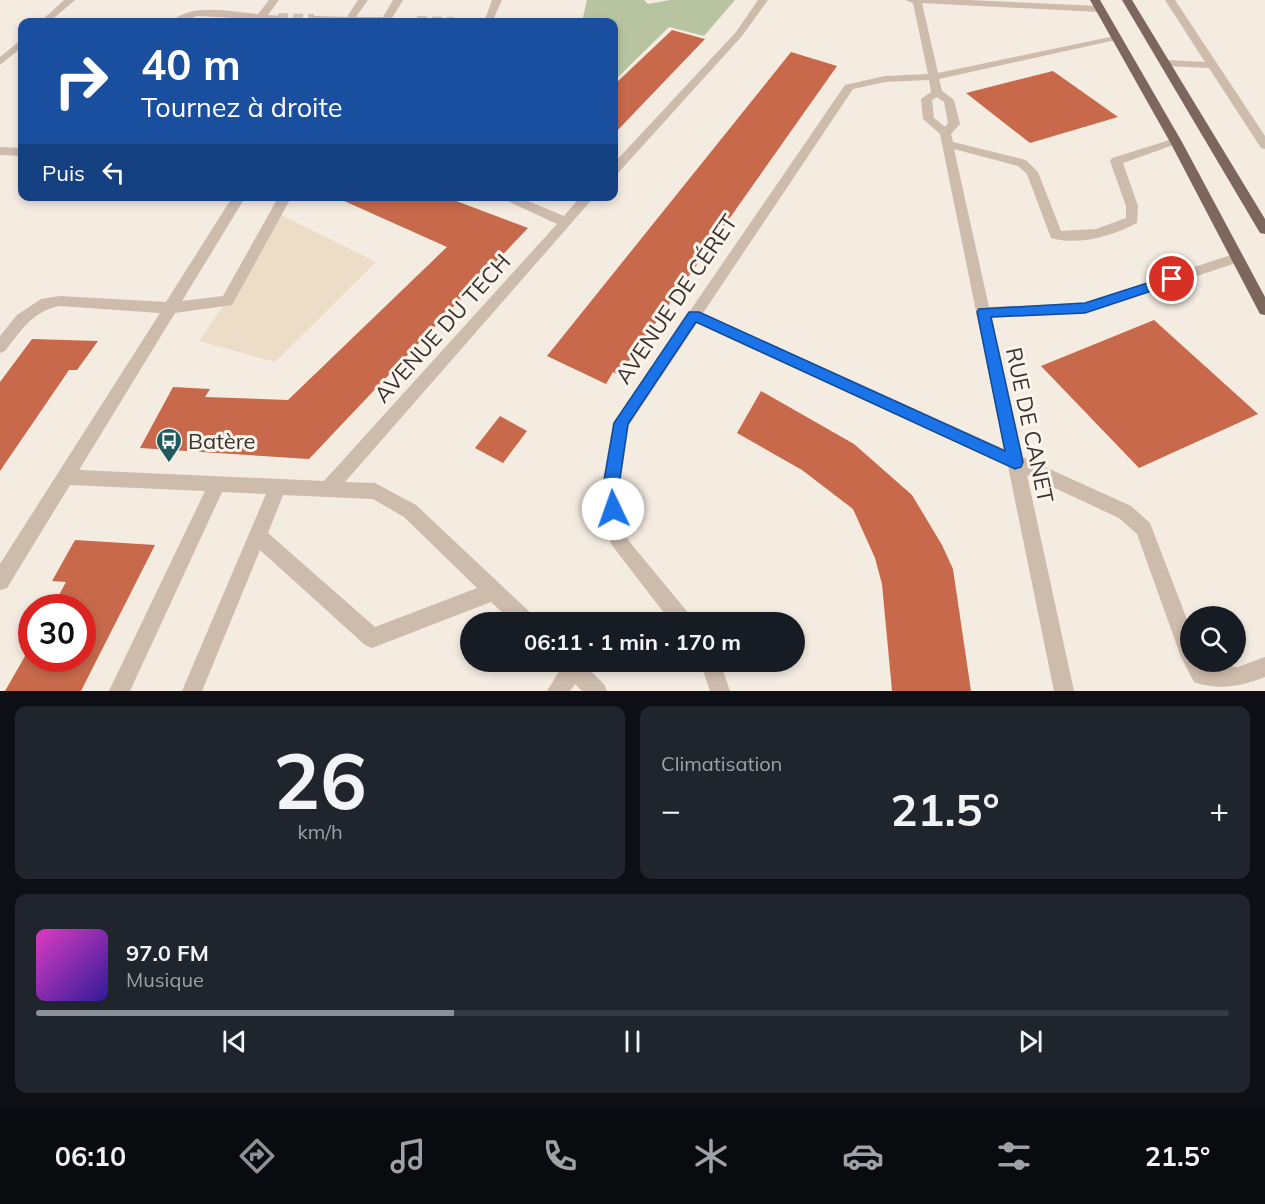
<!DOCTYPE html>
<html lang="fr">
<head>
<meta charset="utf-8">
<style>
  body { margin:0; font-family:Mulish,sans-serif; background:#20242c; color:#f1f3f6; height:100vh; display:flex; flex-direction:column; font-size:22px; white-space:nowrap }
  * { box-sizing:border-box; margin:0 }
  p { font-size:20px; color:#9ea1a6 }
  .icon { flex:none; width:33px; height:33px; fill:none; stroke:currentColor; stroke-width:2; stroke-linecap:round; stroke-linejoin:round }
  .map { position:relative; height:691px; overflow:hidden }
  .details { display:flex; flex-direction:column; gap:15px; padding:15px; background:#0d0f14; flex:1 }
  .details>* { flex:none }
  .guide { position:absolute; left:18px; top:18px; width:600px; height:183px; border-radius:12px; box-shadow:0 3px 9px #0003; background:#1a4fa0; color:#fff; overflow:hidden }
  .tools { position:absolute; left:1180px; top:606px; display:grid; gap:12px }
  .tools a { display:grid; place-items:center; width:66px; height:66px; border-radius:50%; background:#171b24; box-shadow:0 3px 9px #0003; font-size:30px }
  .speed { position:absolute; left:18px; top:594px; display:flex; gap:12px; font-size:30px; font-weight:700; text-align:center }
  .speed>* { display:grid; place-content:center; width:78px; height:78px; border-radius:50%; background:#171b24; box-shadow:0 3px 9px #0003; line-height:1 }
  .speed .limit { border:9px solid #d22; background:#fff; color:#111 }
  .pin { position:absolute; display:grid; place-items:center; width:51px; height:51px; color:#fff; margin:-26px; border:3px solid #fff; border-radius:50%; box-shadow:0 2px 6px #0007 }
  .me { position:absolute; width:66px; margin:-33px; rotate:357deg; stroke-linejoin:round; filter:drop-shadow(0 0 4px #0008) }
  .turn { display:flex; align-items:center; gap:21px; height:126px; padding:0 24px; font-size:27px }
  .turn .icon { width:78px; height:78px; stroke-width:2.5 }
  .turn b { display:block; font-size:42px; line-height:51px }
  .then { display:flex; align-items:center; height:57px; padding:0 24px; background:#0003; gap:12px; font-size:22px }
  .big { font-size:45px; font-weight:700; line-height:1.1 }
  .details .card { flex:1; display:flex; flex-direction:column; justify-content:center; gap:9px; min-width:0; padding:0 21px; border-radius:12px; background:#20242c }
  .details .dial { align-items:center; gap:0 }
  .dial b { font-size:78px; line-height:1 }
  .song { display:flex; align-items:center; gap:18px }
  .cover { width:72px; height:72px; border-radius:9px; background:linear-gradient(135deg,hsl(310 70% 55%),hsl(250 70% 35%)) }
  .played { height:6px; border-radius:3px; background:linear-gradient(90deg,#8c9099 35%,#363941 35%) }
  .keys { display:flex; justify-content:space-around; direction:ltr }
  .heat { display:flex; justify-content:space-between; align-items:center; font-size:33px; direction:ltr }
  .details .tiles { flex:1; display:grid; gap:15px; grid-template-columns:1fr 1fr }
  .card:last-child { grid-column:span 2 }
  .trip { position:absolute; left:460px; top:612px; width:345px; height:60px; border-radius:30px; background:#171b24; box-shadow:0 3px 9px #0003; font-weight:700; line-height:60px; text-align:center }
  .tabs { display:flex; height:96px; justify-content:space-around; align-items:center; background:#090b0e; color:#9ea1a6 }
  .tabs .icon { width:42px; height:42px }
  .tabs .active { color:#8c9099 }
  .tabs b { font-size:27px; color:#f1f3f6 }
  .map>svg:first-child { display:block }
  .green { fill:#b8c4a0 }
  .plaza { fill:#ecdcc8 }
  .building { fill:#c8694b }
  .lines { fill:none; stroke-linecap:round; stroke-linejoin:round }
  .minor-tunnel { stroke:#cfc6bd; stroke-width:10; stroke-dasharray:10 5; stroke-linecap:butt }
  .minor { fill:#cdbbac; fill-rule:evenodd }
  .major { fill:#7d675c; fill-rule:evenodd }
  .route { fill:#1a73e8; stroke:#114b97; stroke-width:1.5 }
  .labels { text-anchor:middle; stroke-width:6; stroke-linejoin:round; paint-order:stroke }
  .street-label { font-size:22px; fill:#3b302b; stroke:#fbf5ee }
  .poi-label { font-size:22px; fill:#3b302b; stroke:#fbf5ee; text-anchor:start }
</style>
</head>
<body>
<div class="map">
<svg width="1265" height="691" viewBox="0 0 1265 691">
  <rect width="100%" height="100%" fill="#f4ebe1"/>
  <!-- green -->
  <path class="green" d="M587,0H644L648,4L670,0H735L704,36L669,27L617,78L614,77V22H582Z"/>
  <!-- plaza -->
  <path class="plaza" d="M277,213L376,262L275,362L199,341L227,301Z"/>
  <!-- building -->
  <path class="building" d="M672,30L705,39L614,134V85Z
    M791,52L837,66L619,375L613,372L606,384L547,356Z
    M1053,71L1118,117L1030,143L966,93Z
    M333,196H443L528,228L309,459L140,448L173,387L210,389L205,397L288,400L447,247Z
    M1154,320L1258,414L1139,468L1041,366Z
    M32,339L98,341L77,370H69L0,471V382Z
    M761,391L854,444L912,495L942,545L953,569L971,691H892L882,584L875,558L853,509L802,470L737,433Z
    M500,416L527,431L503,463L475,448Z
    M75,540L155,545L81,691H5L32,644V658H82V608H52L66,582L52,581Z"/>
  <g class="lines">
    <!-- minor-tunnel -->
    <path class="minor-tunnel" d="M278,18L314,19
      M417,21L454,22"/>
    <!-- minor -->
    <path class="minor" d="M64,0H75L49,22H40Z
      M269,0H279L268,15L281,16V20L253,22L254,19L197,16L182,22H171C192,2 231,12 258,14Z
      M358,0H368L356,17H383L393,0H403L392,18H417L422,21C412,25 316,24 309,19L314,16L347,17Z
      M492,0H502L492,22H484Z
      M758,0H768L742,36L618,173L614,174V163L736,32Z
      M905,0H969L1099,6L1104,9L1099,12L922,3L938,73L1115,36L1120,39L939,79L942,91L954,100L960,124L951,134L953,142L1026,160L1038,172L1061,231L1096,229L1126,218V206L1110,161L1112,158L1176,138L1182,142L1123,163L1138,206L1137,223C1112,236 1079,246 1051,238L1027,174L1018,166L954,149L989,307L1085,303L1237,253L1244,258L1242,261L1085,313L992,318L1023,457L1131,506L1150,523L1191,630V662L1238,667L1265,657V677C1242,686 1218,691 1194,682L1181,657L1137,534L1119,518L1027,475L1074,691H1054L1008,466L697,323L629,425L619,492L628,540L690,615L693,622H671L611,544L601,492L613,423L845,85L885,76L928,74L913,3ZM929,80L931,92L921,99L923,119L940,134L1004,449L703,313L853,89L885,82ZM937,97L944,102L948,123L945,127L934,118L932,100Z
      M1165,0H1175L1265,136V149L1261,148L1209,68L1166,66L1161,63L1166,60L1205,62Z
      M459,19L464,22H449L451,20Z
      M22,39V47L0,65V57Z
      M0,147L22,148V156L0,155Z
      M233,196H246L182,301L223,296L279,196H292L232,305L175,313L79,470L324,481L557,224L497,196H516L564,216L581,196H595L345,482L375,483L416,505L533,615L536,622H512L491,602L372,648L365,645L260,550L202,691H182L266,494L222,492L130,691H109L205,491L70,485L7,588L0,590V564L160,313L60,306C32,311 22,330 5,351L0,353V336L17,315L41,299L60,296L166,302ZM283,495L373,499L404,517L477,588L375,627L268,533Z
      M556,662H581L604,684L607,691H582L575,684L570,691H547L560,670Z
      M700,662H720L730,691H710Z"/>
    <!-- major -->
    <path class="major" d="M1090,0H1100L1182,142L1265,297V315L1260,314L1170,142Z
      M1122,0H1132L1265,219V234L1260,233Z"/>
  </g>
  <!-- route -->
  <path class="route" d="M1172,275L1178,279L1176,283L1085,313L991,317L1023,462L1021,467L1015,469L696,322L628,424L618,492L621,509L619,515L613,517L607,515L602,492L614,423L689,312H699L1005,451L977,312L979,309L1085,303Z"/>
  <!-- icons -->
  <defs>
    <symbol id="bus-pin" viewBox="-11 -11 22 30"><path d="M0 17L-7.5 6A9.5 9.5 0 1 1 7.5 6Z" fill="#1f5a5e" stroke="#fbf5ee"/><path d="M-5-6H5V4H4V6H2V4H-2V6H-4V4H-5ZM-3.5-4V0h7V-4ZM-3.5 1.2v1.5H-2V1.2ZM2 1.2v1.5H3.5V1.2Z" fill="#fff"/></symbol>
  </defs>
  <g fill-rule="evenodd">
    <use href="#bus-pin" x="154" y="426" width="30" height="40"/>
  </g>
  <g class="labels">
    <!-- street labels -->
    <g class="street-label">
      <text transform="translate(676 299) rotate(-56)" y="8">AVENUE DE CÉRET</text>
      <text transform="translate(442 328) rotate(-48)" y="8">AVENUE DU TECH</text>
      <text transform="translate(1030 425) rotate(78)" y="8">RUE DE CANET</text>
    </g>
    <!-- poi labels -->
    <g class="poi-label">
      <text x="188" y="449">Batère</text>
    </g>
  </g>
</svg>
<div class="tools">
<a><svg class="icon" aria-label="search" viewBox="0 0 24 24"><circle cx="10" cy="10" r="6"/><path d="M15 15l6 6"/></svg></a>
</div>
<div class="speed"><div class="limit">30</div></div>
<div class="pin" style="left:1172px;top:279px;background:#d93025"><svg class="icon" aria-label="arrive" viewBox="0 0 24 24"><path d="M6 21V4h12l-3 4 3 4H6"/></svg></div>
<svg class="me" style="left:613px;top:509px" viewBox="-20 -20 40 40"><circle r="19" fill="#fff"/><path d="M0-13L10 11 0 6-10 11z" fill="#1a73e8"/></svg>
<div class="trip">06:11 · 1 min · 170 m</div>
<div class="guide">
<div class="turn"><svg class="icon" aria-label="right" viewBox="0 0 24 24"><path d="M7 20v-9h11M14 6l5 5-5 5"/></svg><div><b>40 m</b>Tournez à droite</div></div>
<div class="then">Puis<svg class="icon" aria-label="left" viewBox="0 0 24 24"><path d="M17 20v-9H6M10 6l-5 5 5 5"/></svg></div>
</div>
</div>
<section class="details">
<div class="tiles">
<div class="card dial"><b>26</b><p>km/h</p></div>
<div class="card"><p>Climatisation</p>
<div class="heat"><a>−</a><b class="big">21.5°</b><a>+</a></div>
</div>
<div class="card">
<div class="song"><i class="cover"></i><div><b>97.0 FM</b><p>Musique</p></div></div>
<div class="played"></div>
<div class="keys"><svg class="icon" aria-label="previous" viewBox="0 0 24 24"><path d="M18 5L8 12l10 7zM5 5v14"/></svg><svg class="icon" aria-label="pause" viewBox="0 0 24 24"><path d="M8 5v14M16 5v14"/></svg><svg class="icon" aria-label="next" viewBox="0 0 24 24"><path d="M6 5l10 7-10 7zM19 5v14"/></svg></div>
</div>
</div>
</section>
<nav class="tabs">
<b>06:10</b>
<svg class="icon active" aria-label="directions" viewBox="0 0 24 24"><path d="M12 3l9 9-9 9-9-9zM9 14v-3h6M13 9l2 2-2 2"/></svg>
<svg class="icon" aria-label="music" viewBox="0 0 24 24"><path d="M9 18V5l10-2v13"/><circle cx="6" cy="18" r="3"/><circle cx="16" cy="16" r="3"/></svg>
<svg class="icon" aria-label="phone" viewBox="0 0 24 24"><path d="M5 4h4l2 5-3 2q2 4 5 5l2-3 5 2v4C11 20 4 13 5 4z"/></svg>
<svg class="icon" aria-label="climate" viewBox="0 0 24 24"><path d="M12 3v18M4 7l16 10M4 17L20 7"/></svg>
<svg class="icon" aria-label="car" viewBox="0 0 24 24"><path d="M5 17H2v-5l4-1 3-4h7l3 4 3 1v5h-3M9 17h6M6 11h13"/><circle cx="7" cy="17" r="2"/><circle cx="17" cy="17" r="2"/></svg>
<svg class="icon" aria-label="filters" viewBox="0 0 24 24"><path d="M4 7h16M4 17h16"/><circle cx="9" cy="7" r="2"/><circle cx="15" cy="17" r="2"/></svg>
<b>21.5°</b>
</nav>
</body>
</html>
